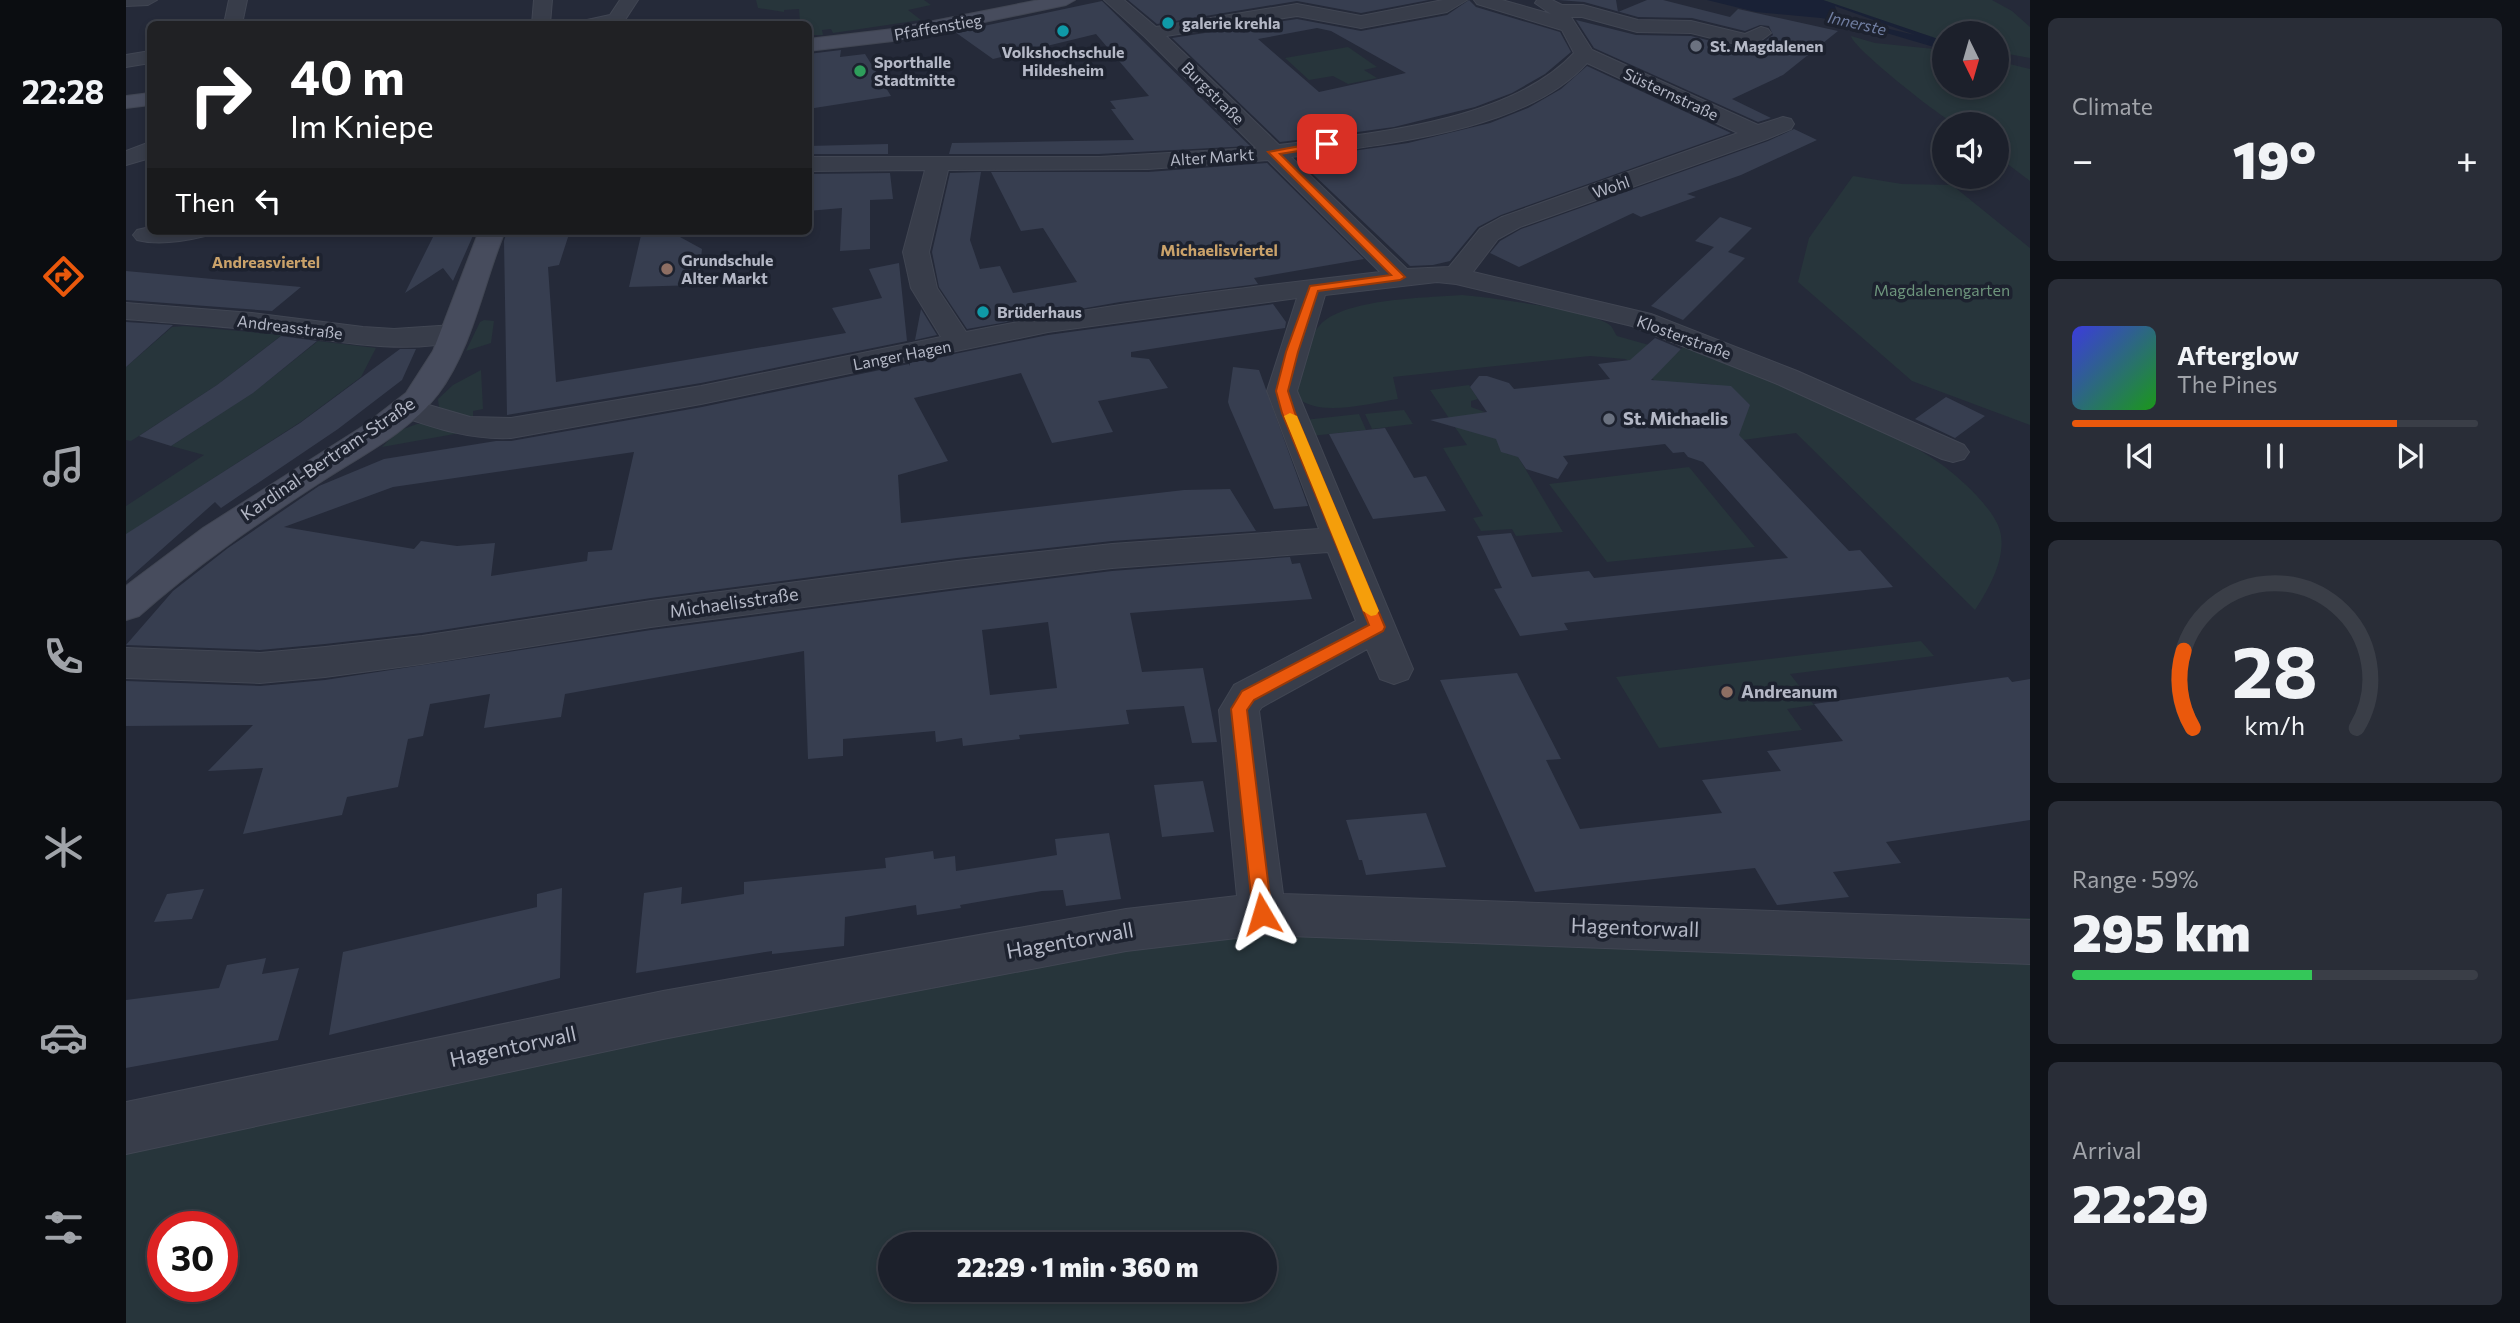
<!DOCTYPE html>
<html lang="en">
<head>
<meta charset="utf-8">
<style>
  body { margin:0; font-family:Commissioner,sans-serif; background:#292d37; color:#f1f3f6; height:100vh; display:flex; flex-direction:column; font-size:26px; white-space:nowrap }
  * { box-sizing:border-box; margin:0 }
  p { font-size:23px; color:#a0a3a9 }
  .icon { flex:none; width:38px; height:38px; fill:none; stroke:currentColor; stroke-width:2; stroke-linecap:round; stroke-linejoin:round }
  .map { position:relative; flex:1; overflow:hidden }
  .drawer { display:flex; flex-direction:column; gap:18px; padding:18px; background:#0f1218; width:490px }
  .drawer>* { flex:none }
  .guide { position:absolute; left:21px; top:21px; width:665px; height:214px; border-radius:10px; box-shadow:0 4px 10px #0003,0 0 0 2px #3a3e47; background:#202124; color:#fff; overflow:hidden }
  .needle { width:46px; rotate:175deg }
  .buttons { position:absolute; left:1806px; top:21px; display:grid; gap:14px }
  .buttons a { display:grid; place-items:center; width:77px; height:77px; border-radius:50%; background:#1c202b; box-shadow:0 4px 10px #0003,0 0 0 2px #3a3e47; font-size:35px }
  .speed { position:absolute; left:21px; top:1211px; display:flex; gap:14px; font-size:35px; font-weight:700; text-align:center }
  .speed>* { display:grid; place-content:center; width:91px; height:91px; border-radius:50%; background:#1c202b; box-shadow:0 4px 10px #0003,0 0 0 2px #3a3e47; line-height:1 }
  .speed .limit { border:10px solid #d22; background:#fff; color:#111 }
  .pin { position:absolute; display:grid; place-items:center; width:60px; height:60px; color:#fff; margin:-30px; border-radius:14px; box-shadow:0 4px 10px #0006 }
  .me { position:absolute; width:77px; margin:-38px; rotate:353deg; stroke-linejoin:round; filter:drop-shadow(0 0 5px #0008) }
  .turn { display:flex; align-items:center; gap:24px; height:147px; padding:0 28px; font-size:32px }
  .turn .icon { width:91px; height:91px; stroke-width:2.5 }
  .turn b { display:block; font-size:49px; line-height:60px }
  .then { display:flex; align-items:center; height:66px; padding:0 28px; background:#0003; gap:14px; font-size:26px }
  .big { font-size:52px; font-weight:800; line-height:1.1 }
  .drawer .card { flex:1; display:flex; flex-direction:column; justify-content:center; gap:10px; min-width:0; padding:0 24px; border-radius:10px; background:#292d37 }
  .drawer .dial { align-items:center; gap:0 }
  .dial svg { height:182px; overflow:visible; fill:none; stroke:#3a3e47; stroke-width:7; stroke-linecap:round; text-anchor:middle }
  .dial text { fill:#f1f3f6; stroke:none }
  .song { display:flex; align-items:center; gap:21px }
  .cover { width:84px; height:84px; border-radius:10px; background:linear-gradient(135deg,hsl(240 70% 55%),hsl(120 70% 35%)) }
  .played { height:7px; border-radius:4px; background:linear-gradient(90deg,#ea580c 80%,#3a3e47 80%) }
  .keys { display:flex; justify-content:space-around; direction:ltr }
  .heat { display:flex; justify-content:space-between; align-items:center; font-size:38px; direction:ltr }
  .charge { height:10px; border-radius:5px; background:linear-gradient(90deg,#34c759 59%,#3a3e47 0) }
  .trip { position:absolute; left:752px; top:1232px; width:399px; height:70px; border-radius:35px; background:#1c202b; box-shadow:0 4px 10px #0003,0 0 0 2px #3a3e47; font-weight:800; line-height:70px; text-align:center }
  main { display:flex; flex:1; min-height:0 }
  .menu { display:flex; flex-direction:column; width:126px; justify-content:space-around; align-items:center; background:#0b0d11; color:#a0a3a9 }
  .menu .icon { width:49px; height:49px }
  .menu .active { color:#ea580c }
  .menu b { font-size:32px; color:#f1f3f6 }
  .map>svg:first-child { display:block }
  .green { fill:#27353b; fill-rule:evenodd }
  .water { fill:#192136; fill-rule:evenodd }
  .building { fill:#373e50; fill-rule:evenodd }
  .lines { fill:none; stroke-linecap:round; stroke-linejoin:round }
  .street-casing { stroke:#414653; stroke-width:2 }
  .secondary-casing { stroke:#414653; stroke-width:2 }
  .street { fill:#383d4a; fill-rule:evenodd }
  .secondary { fill:#474c5d; fill-rule:evenodd }
  .route { fill:#ea580c; stroke:#983908; stroke-width:2 }
  .slow { fill:#f59e0b }
  .culture-dot { fill:#0f9aa8; stroke:#1d222f; stroke-width:2.5 }
  .worship-dot { fill:#6b7280; stroke:#1d222f; stroke-width:2.5 }
  .leisure-dot { fill:#2e9e5b; stroke:#1d222f; stroke-width:2.5 }
  .education-dot { fill:#8d6e63; stroke:#1d222f; stroke-width:2.5 }
  .labels { text-anchor:middle; stroke-width:7; stroke-linejoin:round; paint-order:stroke }
  .far-poi-label { font-size:16px; font-weight:bold; fill:#b4b8c6; stroke:#1d222f; text-anchor:start }
  .far-water-label { font-size:16px; font-style:italic; fill:#707ea1; stroke:#1d222f }
  .far-street-label { font-size:16px; fill:#b4b8c6; stroke:#1d222f }
  .far-neighbourhood-label { font-size:16px; font-weight:bold; fill:#caa26a; stroke:#1d222f }
  .far-park-label { font-size:16px; fill:#6d947c; stroke:#1d222f }
  .poi-label { font-size:18px; font-weight:bold; fill:#b4b8c6; stroke:#1d222f; text-anchor:start }
  .street-label { font-size:18px; fill:#b4b8c6; stroke:#1d222f }
  .near-street-label { font-size:21px; fill:#b4b8c6; stroke:#1d222f }
</style>
</head>
<body>
<main>
<nav class="menu">
<b>22:28</b>
<svg class="icon active" aria-label="directions" viewBox="0 0 24 24"><path d="M12 3l9 9-9 9-9-9zM9 14v-3h6M13 9l2 2-2 2"/></svg>
<svg class="icon" aria-label="music" viewBox="0 0 24 24"><path d="M9 18V5l10-2v13"/><circle cx="6" cy="18" r="3"/><circle cx="16" cy="16" r="3"/></svg>
<svg class="icon" aria-label="phone" viewBox="0 0 24 24"><path d="M5 4h4l2 5-3 2q2 4 5 5l2-3 5 2v4C11 20 4 13 5 4z"/></svg>
<svg class="icon" aria-label="climate" viewBox="0 0 24 24"><path d="M12 3v18M4 7l16 10M4 17L20 7"/></svg>
<svg class="icon" aria-label="car" viewBox="0 0 24 24"><path d="M5 17H2v-5l4-1 3-4h7l3 4 3 1v5h-3M9 17h6M6 11h13"/><circle cx="7" cy="17" r="2"/><circle cx="17" cy="17" r="2"/></svg>
<svg class="icon" aria-label="filters" viewBox="0 0 24 24"><path d="M4 7h16M4 17h16"/><circle cx="9" cy="7" r="2"/><circle cx="15" cy="17" r="2"/></svg>
</nav>
<div class="map">
<svg width="1904" height="1323" viewBox="0 0 1904 1323">
  <rect width="100%" height="100%" fill="#252a39"/>
  <!-- green -->
  <path class="green" d="M630,0H798L805,5L782,10L795,20L707,33L705,29L696,30L697,35H683L682,24H645L674,22L673,9L658,10V12L632,8Z
    M1697,0H1866L1886,11L1904,27V58L1871,52V33H1818V41Z
    M1725,36L1749,43L1818,50V86H1871V61L1904,69V181L1871,156V124C1859,124 1838,128 1828,123C1813,116 1727,48 1725,36Z
    M1222,47L1251,67L1238,70L1251,78L1222,84L1207,76L1183,80L1159,58Z
    M1727,176L1776,184L1826,185L1904,248V425L1786,381L1672,282L1683,238Z
    M1336,295C1361,297 1471,311 1485,326C1486,327 1490,335 1491,336L1551,353L1559,345C1611,364 1660,387 1711,411C1743,425 1777,439 1806,458C1827,471 1868,507 1874,531C1881,557 1863,589 1849,610L1670,433L1617,440L1601,423L1624,405C1597,377 1569,383 1534,387L1516,367L1499,359L1464,356L1267,377L1272,399C1244,403 1192,418 1171,397C1170,374 1177,342 1194,325C1219,298 1300,298 1336,295Z
    M358,320L368,321L365,343L340,351L354,322Z
    M58,326L156,335L91,385L5,441L0,440V367L46,327Z
    M192,341L250,348L235,377L176,421L18,523L0,538V506L78,455L45,446L128,392Z
    M355,370L357,409L347,411V417L332,416L313,408L312,399L327,385Z
    M1343,385L1352,399L1345,401V407L1359,412L1355,413L1370,436L1374,449L1381,454L1391,455L1437,532L1390,536L1386,529L1355,531L1347,518L1357,516L1317,448L1341,445L1304,390Z
    M1278,410L1287,424L1246,429L1239,414Z
    M1233,414L1240,430L1185,436L1178,420Z
    M291,424H308L334,433L256,447L272,431Z
    M1563,467L1629,547L1481,562L1423,484Z
    M1795,641L1808,656L1664,674L1688,705L1661,709L1676,730L1533,748L1490,677Z
    M1386,913L1904,918V1323H0V1140L1013,925ZM37,1227H96V1286H37ZM765,1244H1139V1290H765Z"/>
  <!-- water -->
  <path class="water" d="M1581,0H1697L1818,41V50L1740,27L1695,18L1630,12ZM1709,6L1789,35L1729,21L1711,14Z"/>
  <!-- building -->
  <path class="building" d="M1002,0H1303L1235,13L1171,1L1031,24Z
    M1343,0L1350,7L1434,32L1445,52L1419,74L1386,93L1349,107L1268,127L1188,138L1154,142L1046,38L1171,19L1235,31L1321,15ZM1191,28L1205,31L1280,73L1193,92L1132,39Z
    M1432,0H1490L1492,12L1521,0H1537L1604,17L1612,9L1712,31L1657,75L1606,99L1645,118L1632,122L1468,48L1450,20L1510,35L1565,36L1621,50L1631,47L1647,35L1643,26L1634,25L1619,31L1566,18L1512,17L1458,2Z
    M976,1L1124,146L973,154H823L826,143L1008,140L985,109H990L984,101L1023,96L970,34L867,59L829,32Z
    M715,50L714,57L739,54L765,96L682,109V54Z
    M1461,66L1605,133L1375,215L1352,227L1324,261L1307,265L1284,266L1171,159L1282,143L1364,123L1402,108L1435,89Z
    M1668,129L1691,140L1615,175L1561,194L1570,197L1515,217L1507,213L1393,267L1364,253L1374,241L1395,229L1642,141Z
    M762,144V154H682V146Z
    M1141,163L1238,259L1128,278L1132,284L994,302L841,329L813,287L806,252L824,173L855,172L844,240L854,269L874,266L887,293L951,282L917,228L895,231L865,172H1022Z
    M764,173L767,199L744,200V249L714,251L716,208L682,211V174Z
    M1594,217L1626,228L1602,252L1619,258L1557,320L1525,306L1588,247L1569,241Z
    M310,231H349L327,281L317,268L279,293Z
    M381,231H444L433,265L422,267L430,382L720,333L706,308L756,298L743,269L773,263L781,341L575,383L381,415L378,241Z
    M516,231H543L576,249L572,285L503,287Z
    M0,271L175,287L146,311L0,300Z
    M1147,304L1160,322L1159,328L1005,352V357L1023,359L1042,388L972,401L987,432L926,443L895,373L788,398L822,461L772,475L775,523L1058,490L1104,489L1130,531L986,541L831,558L525,598L296,633L199,644L134,650L0,645L47,591L102,548L193,486L258,459L370,441H385L576,407L783,364L784,366V363L922,335ZM508,452L486,550L462,552L461,561L365,576L369,543L331,546L295,541L288,549L158,527L267,487Z
    M795,309L811,335L789,340Z
    M0,322L16,323L47,325L0,367Z
    M155,336L191,341L127,393L45,446L13,436L91,385Z
    M1529,338L1555,349L1525,380L1605,386L1624,405L1613,435L1723,551L1734,550L1767,587L1438,623L1442,630L1394,636L1368,589L1376,588L1351,536L1385,533L1406,577L1463,571L1468,578L1662,558L1577,462L1562,457L1558,452L1547,453L1539,444L1437,456L1442,463L1432,479L1400,469L1392,457L1375,452L1370,439L1304,420L1361,412L1344,387L1353,376H1361L1383,383L1388,389L1484,379L1472,364L1504,360Z
    M274,349H290L276,380L212,429L95,508L89,502L0,581V534L174,423Z
    M1107,367L1133,370L1182,506L1148,509L1104,408L1102,402Z
    M1820,397L1859,416L1829,438L1789,419Z
    M1259,428L1288,478L1300,476L1320,511L1247,519L1203,434Z
    M1164,557L1166,564L1174,563L1186,599L1004,613L1016,672L1077,668L1091,742L1066,743L1058,706L1000,710L1003,724L893,735L894,739L837,746L836,738L810,742L809,731L717,739V756L682,759L678,651L439,694L435,717L358,728L364,694L304,704L297,736L282,739L272,787L221,797L216,815L117,834L137,768L82,771L127,725L0,726V681L134,686L199,680L525,630L831,590L986,571ZM922,622L931,688L864,695L856,630Z
    M1391,673L1435,759L1420,760L1454,829L1596,813L1576,780L1655,771L1641,751L1717,741L1688,704L1882,677L1886,682L1904,679V820L1760,842L1775,863L1707,872L1723,897L1651,905L1629,868L1409,892L1314,680Z
    M1077,781L1088,832L1036,837L1028,785Z
    M1300,813L1320,867L1240,875L1236,860H1233L1220,820Z
    M983,833L995,899L940,906L937,890L916,891L834,905L835,908L791,915L790,905L719,917L718,946L646,954V951L510,973L518,893L556,887L555,904L618,894V882L760,868L759,858L807,851L808,859L829,856L830,871L931,855L929,839Z
    M436,888L434,978L203,1035L217,952L411,907V894Z
    M78,889L66,919L28,922L41,894Z
    M140,958L136,974L173,968L152,1040L0,1068V1000L93,988L101,965Z"/>
  <g class="lines">
    <defs>
      <path id="street" d="M0,0H31L22,5L0,6Z
        M103,0H121L116,24H98Z
        M408,0H426L424,24H406Z
        M494,0H512L497,23L459,24L461,20L484,15Z
        M978,0H998L1030,27L1171,4L1235,16L1317,0H1341L1321,12L1235,28L1171,16L1040,36L1153,145C1242,134 1384,122 1448,53L1436,30L1351,4L1348,0H1376L1425,14L1409,3L1411,0H1426L1436,5H1457L1512,20L1565,21L1619,34L1635,27L1642,29L1645,33L1629,45L1622,47L1565,33L1511,32L1456,17H1445L1466,50L1632,125L1657,117L1665,119L1668,124L1665,129L1641,139L1394,227L1372,239L1347,272L1525,314L1671,371L1838,445L1843,452L1838,459L1827,462L1816,459L1649,383L1506,326L1330,284L1311,282L1199,295L1171,391L1287,669L1282,679L1268,684L1254,679L1241,649L1136,707L1133,711L1157,894L1904,920V964L1136,935L1000,951L537,1039L0,1154V1102L537,991L1000,909L1111,896L1093,710L1108,685L1230,621L1202,552L986,568L831,587L525,627L296,664L199,677L134,683L0,678V648L134,653L199,647L296,636L525,601L831,561L986,544L1193,529L1141,391L1171,298L922,332L575,404L385,438C344,440 309,428 271,415L267,408L271,401L282,399L344,417L385,418L575,386L815,337L785,288L777,252L799,170L682,171V157H973L1130,148L1019,37ZM1461,63L1612,133L1376,217L1354,229L1323,267L1281,269L1165,157C1255,144 1398,133 1461,63ZM1142,160L1254,272C1116,288 977,304 840,332L811,288L803,252L822,170L1022,169Z
        M24,51V63L0,67V55Z
        M24,142V158L0,165V151Z
        M24,227V231H83L79,236C59,241 31,245 11,240L7,235L11,230Z
        M0,303L126,313L237,327L268,329L328,325L338,328L342,334L338,340C270,357 197,338 129,330C86,325 43,323 0,319Z"/>
      <path id="secondary" d="M913,0H949L940,5L767,41L682,51V39L767,29Z
        M24,93V105L0,108V96Z
        M353,231H379C357,284 347,347 312,394C282,433 234,456 193,483C130,524 69,566 13,616L0,620V586L9,579L77,528L236,427L280,393L307,351Z"/>
    </defs>
    <!-- street casing -->
    <use href="#street" class="street-casing"/>
    <!-- secondary casing -->
    <use href="#secondary" class="secondary-casing"/>
    <!-- street -->
    <use href="#street" class="street"/>
    <!-- secondary -->
    <use href="#secondary" class="secondary"/>
  </g>
  <!-- route -->
  <path class="route" d="M1201,141L1204,142V146L1154,154L1279,277L1274,280L1192,291L1172,352L1162,391L1169,413L1259,627L1257,631L1128,700L1121,710L1146,914L1143,920L1136,923L1130,920L1127,914L1105,709L1116,691L1243,625L1156,413L1150,391L1160,352L1184,286L1265,275L1142,152Z"/>
  <!-- slow -->
  <path class="slow" d="M1164,413L1171,416L1253,611L1250,615L1245,616L1237,611L1158,416Z"/>
  <!-- markers -->
  <g class="culture-dot">
    <circle cx="1042" cy="23" r="7"/>
    <circle cx="937" cy="31" r="7"/>
    <circle cx="857" cy="312" r="7"/>
  </g>
  <g class="worship-dot">
    <circle cx="1570" cy="46" r="7"/>
    <circle cx="1483" cy="419" r="7"/>
  </g>
  <circle class="leisure-dot" cx="734" cy="71" r="7"/>
  <g class="education-dot">
    <circle cx="541" cy="269" r="7"/>
    <circle cx="1601" cy="692" r="7"/>
  </g>
  <g class="labels">
    <!-- far-poi labels -->
    <g class="far-poi-label">
      <text x="1056" y="29">galerie krehla</text>
      <text x="1584" y="52">St. Magdalenen</text>
      <text x="937" y="58" text-anchor="middle">Volkshochschule<tspan x="937" dy="18">Hildesheim</tspan></text>
      <text x="748" y="68">Sporthalle<tspan x="748" dy="18">Stadtmitte</tspan></text>
      <text x="555" y="266">Grundschule<tspan x="555" dy="18">Alter Markt</tspan></text>
      <text x="871" y="318">Brüderhaus</text>
    </g>
    <!-- far-water labels -->
    <g class="far-water-label">
      <text transform="translate(1731 23) rotate(13)" y="6">Innerste</text>
    </g>
    <!-- far-street labels -->
    <g class="far-street-label">
      <text transform="translate(812 27) rotate(-10)" y="6">Pfaffenstieg</text>
      <text transform="translate(1087 93) rotate(45)" y="6">Burgstraße</text>
      <text transform="translate(1545 94) rotate(25)" y="6">Süsternstraße</text>
      <text transform="translate(1086 157) rotate(-4)" y="6">Alter Markt</text>
      <text transform="translate(1485 187) rotate(-19)" y="6">Wohl</text>
      <text transform="translate(164 327) rotate(7)" y="6">Andreasstraße</text>
      <text transform="translate(1558 337) rotate(20)" y="6">Klosterstraße</text>
      <text transform="translate(776 355) rotate(-11)" y="6">Langer Hagen</text>
    </g>
    <!-- far-neighbourhood labels -->
    <g class="far-neighbourhood-label">
      <text x="1093" y="256">Michaelisviertel</text>
      <text x="140" y="268">Andreasviertel</text>
    </g>
    <!-- far-park labels -->
    <g class="far-park-label">
      <text x="1816" y="296">Magdalenengarten</text>
    </g>
    <!-- poi labels -->
    <g class="poi-label">
      <text x="1497" y="425">St. Michaelis</text>
      <text x="1615" y="698">Andreanum</text>
    </g>
    <!-- street labels -->
    <g class="street-label">
      <text transform="translate(202 459) rotate(-34)" y="6">Kardinal-Bertram-Straße</text>
      <text transform="translate(608 603) rotate(-8)" y="6">Michaelisstraße</text>
    </g>
    <!-- near-street labels -->
    <g class="near-street-label">
      <text transform="translate(1509 928) rotate(2)" y="7">Hagentorwall</text>
      <text transform="translate(944 941) rotate(-10)" y="7">Hagentorwall</text>
      <text transform="translate(387 1047) rotate(-12)" y="7">Hagentorwall</text>
    </g>
  </g>
</svg>
<div class="buttons">
<a><svg class="needle" viewBox="-14 -14 28 28"><path d="M0-13l5 13h-10z" fill="#e53935"/><path d="M0 13l5-13h-10z" fill="#a0a3a9"/></svg></a>
<a><svg class="icon" aria-label="sound" viewBox="0 0 24 24"><path d="M4 9h4l5-4v14l-5-4H4zM17 9q2 3 0 6"/></svg></a>
</div>
<div class="speed"><div class="limit">30</div></div>
<div class="pin" style="left:1201px;top:144px;background:#d93025"><svg class="icon" aria-label="arrive" viewBox="0 0 24 24"><path d="M6 21V4h12l-3 4 3 4H6"/></svg></div>
<svg class="me" style="left:1136px;top:914px" viewBox="-20 -20 40 40"><path d="M0-17L14 15 0 8-14 15z" fill="#ea580c" stroke="#fff" stroke-width="4"/></svg>
<div class="trip">22:29 · 1 min · 360 m</div>
<div class="guide">
<div class="turn"><svg class="icon" aria-label="right" viewBox="0 0 24 24"><path d="M7 20v-9h11M14 6l5 5-5 5"/></svg><div><b>40 m</b>Im Kniepe</div></div>
<div class="then">Then<svg class="icon" aria-label="left" viewBox="0 0 24 24"><path d="M17 20v-9H6M10 6l-5 5 5 5"/></svg></div>
</div>
</div>
<section class="drawer">
<div class="card"><p>Climate</p>
<div class="heat"><a>−</a><b class="big">19°</b><a>+</a></div>
</div>
<div class="card">
<div class="song"><i class="cover"></i><div><b>Afterglow</b><p>The Pines</p></div></div>
<div class="played"></div>
<div class="keys"><svg class="icon" aria-label="previous" viewBox="0 0 24 24"><path d="M18 5L8 12l10 7zM5 5v14"/></svg><svg class="icon" aria-label="pause" viewBox="0 0 24 24"><path d="M8 5v14M16 5v14"/></svg><svg class="icon" aria-label="next" viewBox="0 0 24 24"><path d="M6 5l10 7-10 7zM19 5v14"/></svg></div>
</div>
<div class="card dial"><svg viewBox="0 0 100 80">
<path d="M14 69A42 42 0 1 1 86 69"/>
<path d="M14 69A42 42 0 0 1 10 35" stroke="#ea580c"/>
<text x="50" y="56" font-size="32" font-weight="700">28</text>
<text x="50" y="72" font-size="11">km/h</text>
</svg></div>
<div class="card"><p>Range · 59%</p><b class="big">295 km</b><div class="charge"></div></div>
<div class="card"><p>Arrival</p><b class="big">22:29</b></div>
</section>
</main>
</body>
</html>
